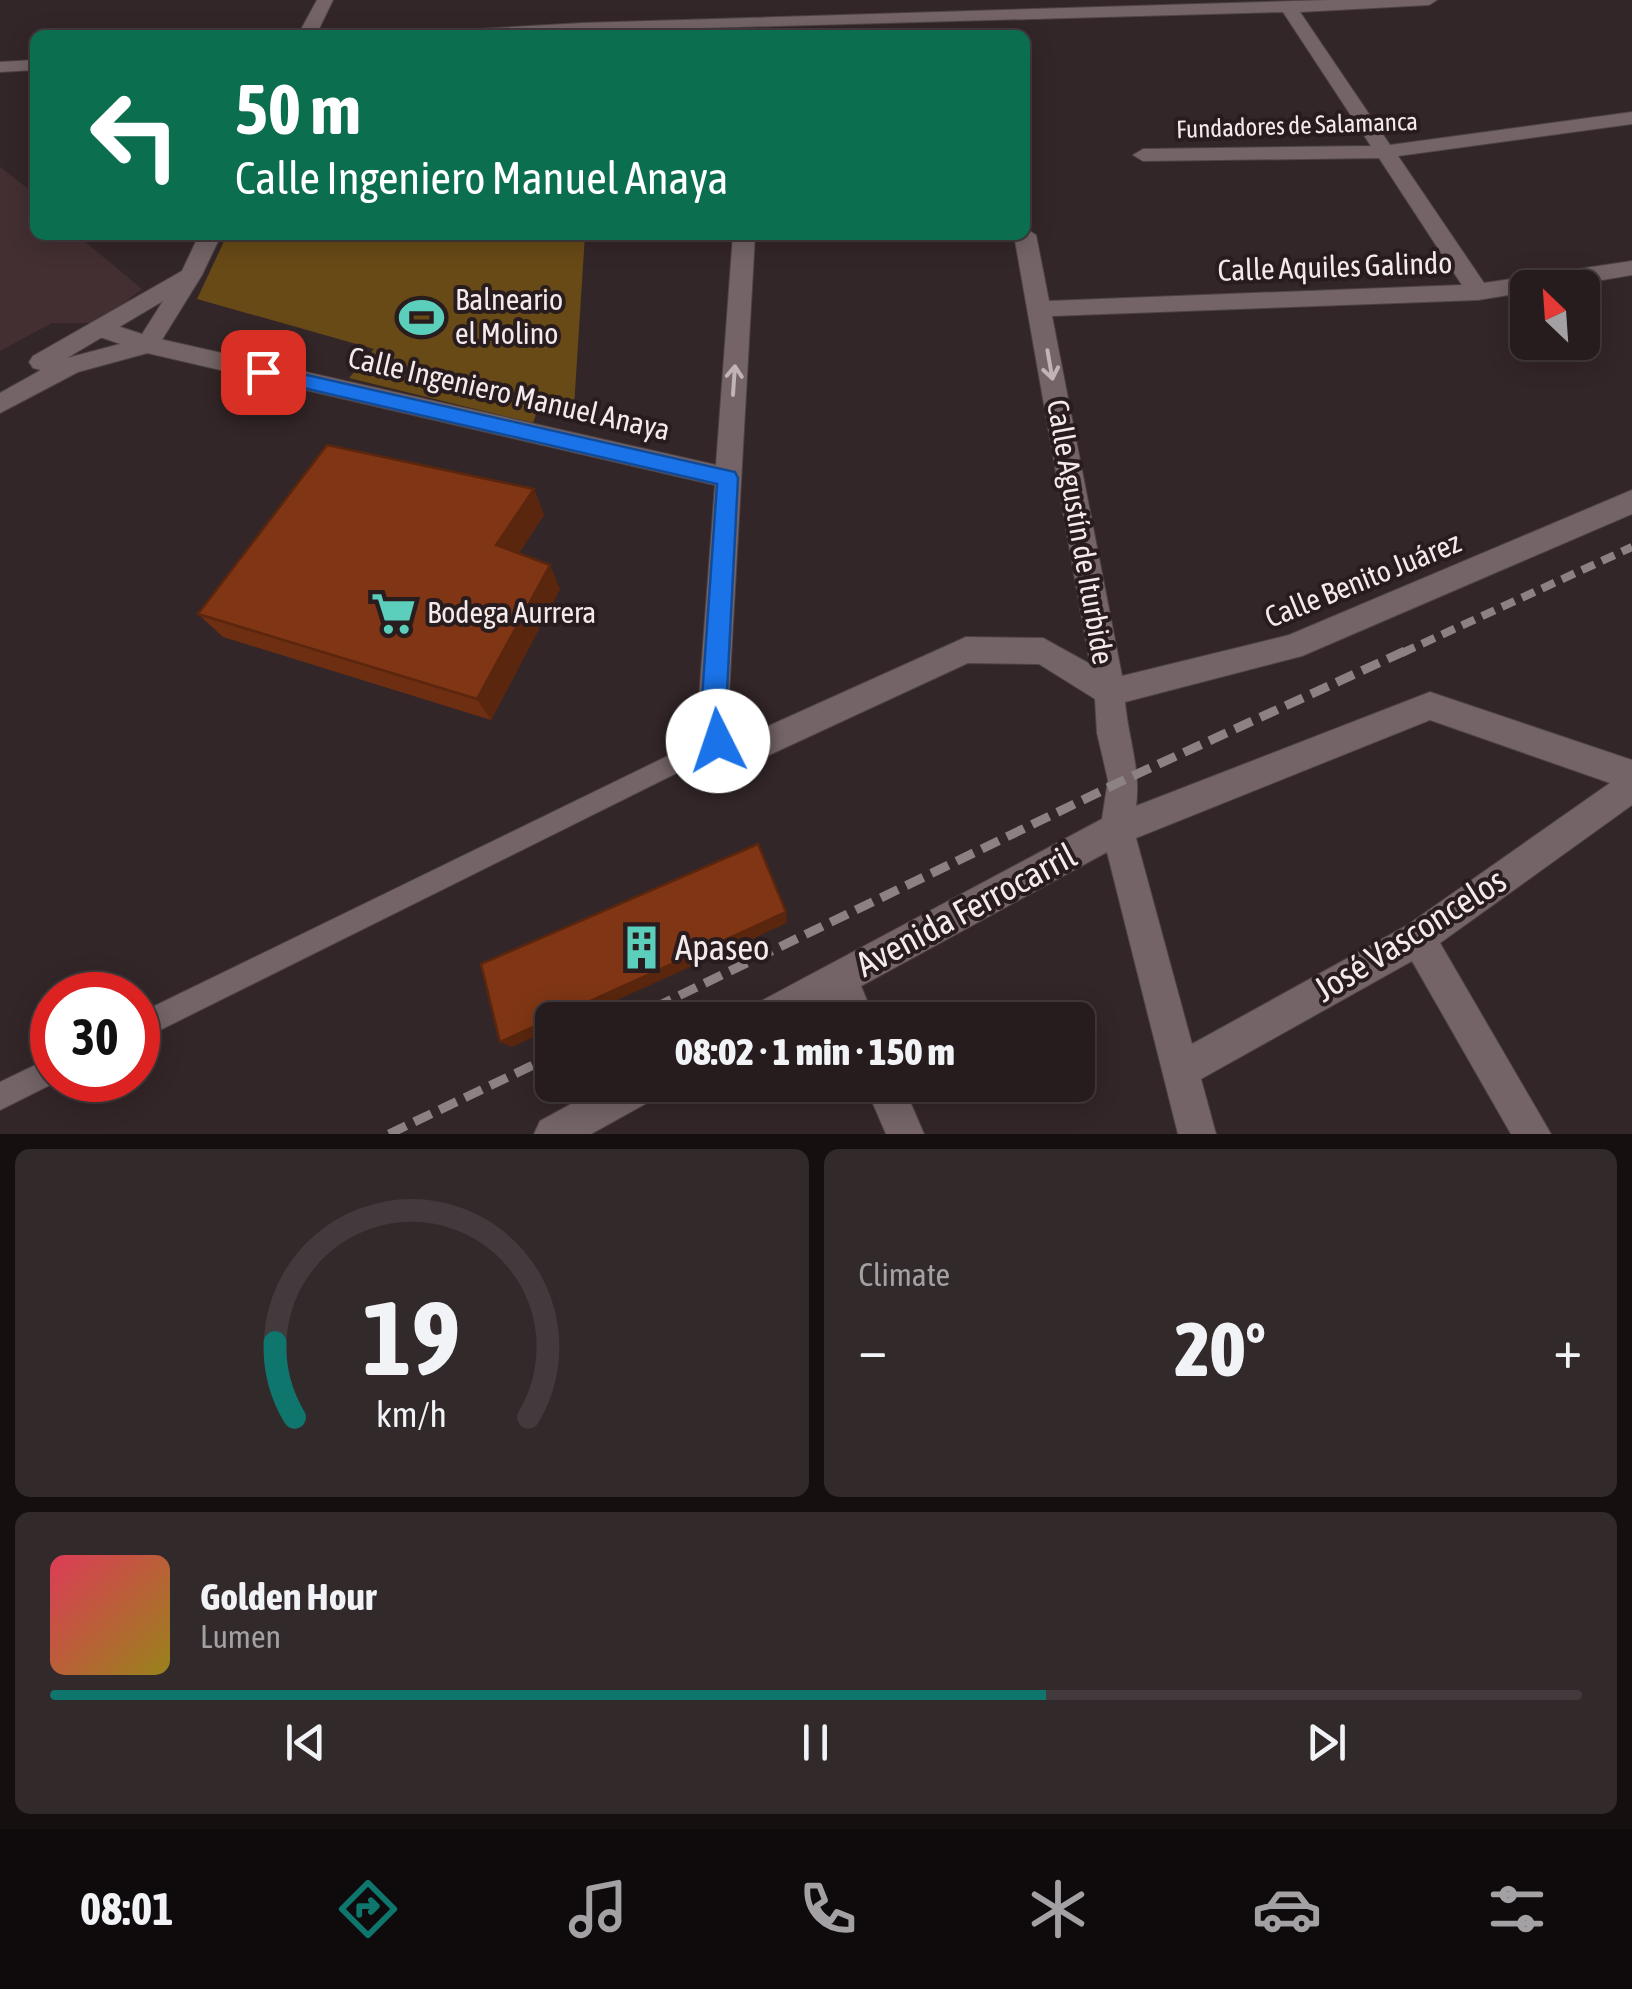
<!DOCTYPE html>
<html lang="en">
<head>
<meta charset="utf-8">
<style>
  body { margin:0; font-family:"Asap Condensed",sans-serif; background:#32292b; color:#f1f3f6; height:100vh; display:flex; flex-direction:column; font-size:38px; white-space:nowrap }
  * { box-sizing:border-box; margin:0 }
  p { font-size:32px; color:#a4a1a4 }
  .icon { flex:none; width:55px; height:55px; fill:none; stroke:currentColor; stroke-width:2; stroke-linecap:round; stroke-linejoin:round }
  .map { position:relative; height:1134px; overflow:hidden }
  .side { display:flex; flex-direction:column; gap:15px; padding:15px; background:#150f10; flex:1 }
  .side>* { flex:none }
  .banner { position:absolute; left:30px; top:30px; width:1000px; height:210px; border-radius:15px; box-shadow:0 5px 25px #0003,0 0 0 2px #423a3c; background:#0b6e4f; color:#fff; overflow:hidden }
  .needle { width:65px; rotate:335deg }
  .controls { position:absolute; left:1510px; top:270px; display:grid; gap:20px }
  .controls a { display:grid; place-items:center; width:90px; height:90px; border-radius:15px; background:#261c1e; box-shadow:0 5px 25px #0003,0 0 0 2px #423a3c; font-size:50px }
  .speed { position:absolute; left:30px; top:972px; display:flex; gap:20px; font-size:50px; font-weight:700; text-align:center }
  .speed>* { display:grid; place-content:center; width:130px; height:130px; border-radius:50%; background:#261c1e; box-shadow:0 5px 25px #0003,0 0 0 2px #423a3c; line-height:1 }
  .speed .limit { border:15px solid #d22; background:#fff; color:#111 }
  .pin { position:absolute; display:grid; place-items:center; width:85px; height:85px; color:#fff; margin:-42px; border-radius:20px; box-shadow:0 5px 15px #0006 }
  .me { position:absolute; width:110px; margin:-55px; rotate:356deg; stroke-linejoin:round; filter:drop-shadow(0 0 8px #0008) }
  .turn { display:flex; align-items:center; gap:35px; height:210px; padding:0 40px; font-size:45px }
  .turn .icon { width:130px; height:130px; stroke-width:2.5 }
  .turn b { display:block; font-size:70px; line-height:85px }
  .big { font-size:75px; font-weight:800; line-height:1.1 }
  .side .card { flex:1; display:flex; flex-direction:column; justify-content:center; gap:15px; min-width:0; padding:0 35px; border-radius:15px; background:#32292b }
  .side .dial { align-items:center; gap:0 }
  .dial svg { height:260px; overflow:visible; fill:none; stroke:#423a3c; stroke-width:7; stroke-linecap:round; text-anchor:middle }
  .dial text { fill:#f1f3f6; stroke:none }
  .song { display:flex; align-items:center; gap:30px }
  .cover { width:120px; height:120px; border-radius:15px; background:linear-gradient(135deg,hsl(350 70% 55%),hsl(50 70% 35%)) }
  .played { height:10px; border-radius:5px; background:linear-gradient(90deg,#0f766e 65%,#423a3c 65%) }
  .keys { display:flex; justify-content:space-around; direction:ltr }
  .heat { display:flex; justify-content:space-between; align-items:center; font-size:55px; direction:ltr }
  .side .tiles { flex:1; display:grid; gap:15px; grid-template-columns:1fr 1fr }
  .card:last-child { grid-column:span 2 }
  .trip { position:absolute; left:535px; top:1002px; width:560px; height:100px; border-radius:15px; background:#261c1e; box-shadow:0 5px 25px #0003,0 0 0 2px #423a3c; font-weight:800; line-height:100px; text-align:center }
  .dock { display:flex; height:160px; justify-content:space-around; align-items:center; background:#0f0b0c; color:#a4a1a4 }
  .dock .icon { width:70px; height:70px }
  .dock .current { color:#0f766e }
  .dock b { font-size:45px; color:#f1f3f6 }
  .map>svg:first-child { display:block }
  .built { fill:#432f32 }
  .green { fill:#684a16 }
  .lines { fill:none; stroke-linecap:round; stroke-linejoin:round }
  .service-casing { stroke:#4e4345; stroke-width:2 }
  .minor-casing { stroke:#4e4345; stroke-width:2 }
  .tertiary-casing { stroke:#4e4345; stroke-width:2 }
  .service { fill:#746467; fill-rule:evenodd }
  .minor { fill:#746467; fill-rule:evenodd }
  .tertiary { fill:#746467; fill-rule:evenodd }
  .rail-far1 { stroke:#8c8183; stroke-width:8; stroke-dasharray:14 8; stroke-linecap:butt }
  .rail { stroke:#8c8183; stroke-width:9; stroke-dasharray:19 9; stroke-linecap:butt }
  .wall { fill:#6e2e11 }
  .shaded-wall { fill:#5a260e }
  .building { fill:#803614; stroke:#5a260e; stroke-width:2.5 }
  .oneway { stroke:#c0b4b6 }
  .route { fill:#1a73e8; stroke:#114b97; stroke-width:2.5 }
  .labels { text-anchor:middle; stroke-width:8; stroke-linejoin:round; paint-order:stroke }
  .far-street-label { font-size:25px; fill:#f3eaeb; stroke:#291c1e }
  .street-label { font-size:30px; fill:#f3eaeb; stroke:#291c1e }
  .poi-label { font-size:30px; fill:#f3eaeb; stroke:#291c1e; text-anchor:start }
  .near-street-label { font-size:35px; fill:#f3eaeb; stroke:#291c1e }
  .near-poi-label { font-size:35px; fill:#f3eaeb; stroke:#291c1e; text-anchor:start }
</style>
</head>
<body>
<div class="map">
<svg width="1632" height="1134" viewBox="0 0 1632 1134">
  <rect width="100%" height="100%" fill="#332628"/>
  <!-- built -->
  <path class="built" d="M0,167L35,194V235H77L142,289L98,323H52L0,351Z"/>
  <!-- green -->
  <path class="green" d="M227,235H585L574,407L538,409L533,423L349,378L374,349L197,299Z"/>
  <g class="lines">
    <defs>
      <path id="service" d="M719,731L727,734L730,741L727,748L138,1041V1014Z
        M52,1057V1080H60L0,1110V1082Z"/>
      <path id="minor" d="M1328,0H1437L1429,5L1300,12L1390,145L1632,112V124L1398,156L1484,283L1632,261V275L1555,288H1528V292L1478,300L1052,316L1122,676L1289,635L1632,490V514L1302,656L1125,702C1128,737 1141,770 1136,806L1430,692L1632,760V805L1440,943L1551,1134H1511L1412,961L1201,1079L1216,1134H1178L1107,852L861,986L875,1020H839L832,1002L799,1020H745L750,1007L1102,819L1108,780L1097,733L1095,699L1039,664L968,663L767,756C743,762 731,760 708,751L698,712L715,485L147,353L94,335L90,329L102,321L151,337L716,465L733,235H755L728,712L732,731L740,733L764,728L966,637L1043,638L1090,664L1014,235H1025V228L1036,235L1049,301L1462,285L1379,158L1143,161L1133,155L1143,149L1371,146L1283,12L452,35L461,30L582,23ZM1430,720L1610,783L1406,926L1192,1044L1136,838Z
        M606,1085H662L656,1098L591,1134H534L540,1121Z
        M865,1085H903L924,1134H886Z"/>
      <path id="tertiary" d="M317,0H333L316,35H298Z
        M35,60V70L0,72V62Z
        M199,235H221L202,275L155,351L78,372L0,413V393L41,370L33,368L29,362L33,356L182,271ZM163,301L139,339L67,358Z"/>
    </defs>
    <!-- service casing -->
    <use href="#service" class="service-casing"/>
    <!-- minor casing -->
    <use href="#minor" class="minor-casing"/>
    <!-- tertiary casing -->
    <use href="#tertiary" class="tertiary-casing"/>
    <!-- service -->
    <use href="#service" class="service"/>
    <!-- minor -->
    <use href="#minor" class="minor"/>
    <!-- tertiary -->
    <use href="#tertiary" class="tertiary"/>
    <!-- rail-far1 -->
    <path class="rail-far1" d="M1402,653L1632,547"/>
    <!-- rail -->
    <path class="rail" d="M629,1020L1124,780L1407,650
      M389,1134L552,1056"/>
  </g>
  <!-- wall -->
  <path class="wall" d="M534,489L544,515L518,554L560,589L491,720L223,637L198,614Z"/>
  <!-- shaded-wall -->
  <path class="shaded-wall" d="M534,489L544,515L508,570L496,545Z
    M550,565L560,589L491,720L477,699Z
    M786,912L787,923L573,1020H552V1029L512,1047L500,1042Z"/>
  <!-- building -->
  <path class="building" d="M327,445L534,489L496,545L550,565L477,699L198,614Z
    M758,844L786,912L500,1042L481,964Z"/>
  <!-- one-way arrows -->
  <defs><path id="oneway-shaft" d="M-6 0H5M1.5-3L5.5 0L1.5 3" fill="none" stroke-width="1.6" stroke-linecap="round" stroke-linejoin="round" transform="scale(2.5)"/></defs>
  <g class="oneway">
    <use href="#oneway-shaft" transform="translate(1050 365) rotate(80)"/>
    <use href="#oneway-shaft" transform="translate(734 380) rotate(-86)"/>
  </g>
  <!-- route -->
  <path class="route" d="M263,365L735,472L738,478L726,712L731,741L727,750L718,753L710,750L701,712L717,484L256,377L253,372Z"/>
  <!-- icons -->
  <defs>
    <symbol id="stadium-bare" viewBox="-9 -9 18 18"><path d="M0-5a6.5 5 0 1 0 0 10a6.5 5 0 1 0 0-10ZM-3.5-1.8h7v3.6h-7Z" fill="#5bcebc" stroke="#291c1e" stroke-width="2.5" paint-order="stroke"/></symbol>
    <symbol id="supermarket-bare" viewBox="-9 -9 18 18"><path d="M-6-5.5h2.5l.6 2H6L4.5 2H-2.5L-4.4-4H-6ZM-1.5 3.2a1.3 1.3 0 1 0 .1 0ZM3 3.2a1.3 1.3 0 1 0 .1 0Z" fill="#5bcebc" stroke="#291c1e" stroke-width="2.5" paint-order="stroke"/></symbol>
    <symbol id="building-bare" viewBox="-9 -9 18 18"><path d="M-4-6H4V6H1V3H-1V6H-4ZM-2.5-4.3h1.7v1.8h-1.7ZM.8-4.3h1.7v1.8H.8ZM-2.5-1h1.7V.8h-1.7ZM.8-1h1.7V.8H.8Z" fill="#5bcebc" stroke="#291c1e" stroke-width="2.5" paint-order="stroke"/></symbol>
  </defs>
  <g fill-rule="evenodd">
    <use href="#stadium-bare" x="390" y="286" width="63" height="63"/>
    <use href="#supermarket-bare" x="362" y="582" width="63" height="63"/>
    <use href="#building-bare" x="610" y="916" width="63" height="63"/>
  </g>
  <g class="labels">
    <!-- far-street labels -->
    <g class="far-street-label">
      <text transform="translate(1297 125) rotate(-2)" y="9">Fundadores de Salamanca</text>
    </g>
    <!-- street labels -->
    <g class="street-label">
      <text transform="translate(1335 267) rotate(-2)" y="10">Calle Aquiles Galindo</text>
      <text transform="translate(509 394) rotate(13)" y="10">Calle Ingeniero Manuel Anaya</text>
      <text transform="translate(1080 532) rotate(80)" y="10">Calle Agustín de Iturbide</text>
      <text transform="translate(1363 580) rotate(-22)" y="10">Calle Benito Juárez</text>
    </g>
    <!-- poi labels -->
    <g class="poi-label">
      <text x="455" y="310">Balneario<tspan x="455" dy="34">el Molino</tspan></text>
      <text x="427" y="623">Bodega Aurrera</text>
    </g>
    <!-- near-street labels -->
    <g class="near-street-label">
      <text transform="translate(966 910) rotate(-28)" y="12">Avenida Ferrocarril</text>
      <text transform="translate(1410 935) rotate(-32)" y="12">José Vasconcelos</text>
    </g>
    <!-- near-poi labels -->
    <g class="near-poi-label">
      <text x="675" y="960">Apaseo</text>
    </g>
  </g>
</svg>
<div class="controls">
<a><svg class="needle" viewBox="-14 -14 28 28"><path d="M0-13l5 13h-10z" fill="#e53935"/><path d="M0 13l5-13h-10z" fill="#a4a1a4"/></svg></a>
</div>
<div class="speed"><div class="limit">30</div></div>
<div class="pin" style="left:263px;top:372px;background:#d93025"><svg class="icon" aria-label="arrive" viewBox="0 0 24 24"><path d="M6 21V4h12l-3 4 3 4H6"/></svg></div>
<svg class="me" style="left:718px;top:741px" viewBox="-20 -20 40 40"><circle r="19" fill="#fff"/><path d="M0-13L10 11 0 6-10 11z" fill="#1a73e8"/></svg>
<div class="trip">08:02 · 1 min · 150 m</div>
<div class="banner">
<div class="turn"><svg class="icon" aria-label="left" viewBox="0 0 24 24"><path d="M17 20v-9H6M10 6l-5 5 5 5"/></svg><div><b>50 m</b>Calle Ingeniero Manuel Anaya</div></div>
</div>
</div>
<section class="side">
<div class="tiles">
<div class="card dial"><svg viewBox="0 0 100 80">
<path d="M14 69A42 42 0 1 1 86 69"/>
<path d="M14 69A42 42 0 0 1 8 46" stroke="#0f766e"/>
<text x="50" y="56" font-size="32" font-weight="700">19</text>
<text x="50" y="72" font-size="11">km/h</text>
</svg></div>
<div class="card"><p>Climate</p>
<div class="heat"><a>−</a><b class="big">20°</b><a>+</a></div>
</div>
<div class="card">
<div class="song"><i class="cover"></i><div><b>Golden Hour</b><p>Lumen</p></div></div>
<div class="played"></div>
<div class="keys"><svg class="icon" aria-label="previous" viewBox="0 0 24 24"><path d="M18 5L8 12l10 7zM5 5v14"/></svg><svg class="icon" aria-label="pause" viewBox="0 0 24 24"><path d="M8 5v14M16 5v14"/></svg><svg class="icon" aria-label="next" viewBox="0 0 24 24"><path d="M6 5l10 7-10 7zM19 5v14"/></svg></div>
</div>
</div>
</section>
<nav class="dock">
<b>08:01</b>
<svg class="icon current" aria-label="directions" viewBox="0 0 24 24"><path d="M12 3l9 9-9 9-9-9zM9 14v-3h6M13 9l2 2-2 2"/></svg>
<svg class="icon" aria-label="music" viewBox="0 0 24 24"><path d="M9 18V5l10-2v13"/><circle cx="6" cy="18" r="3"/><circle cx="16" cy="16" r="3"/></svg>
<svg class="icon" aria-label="phone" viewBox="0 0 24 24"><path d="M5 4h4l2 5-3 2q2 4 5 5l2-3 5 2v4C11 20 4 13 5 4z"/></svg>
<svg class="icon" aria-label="climate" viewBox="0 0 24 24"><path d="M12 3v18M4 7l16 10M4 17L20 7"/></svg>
<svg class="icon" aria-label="car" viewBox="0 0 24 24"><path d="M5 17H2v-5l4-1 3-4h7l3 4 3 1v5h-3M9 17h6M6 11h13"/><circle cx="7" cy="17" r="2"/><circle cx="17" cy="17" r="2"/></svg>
<svg class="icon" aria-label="filters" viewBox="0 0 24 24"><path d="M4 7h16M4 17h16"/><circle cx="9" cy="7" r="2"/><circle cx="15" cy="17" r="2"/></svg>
</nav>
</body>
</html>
